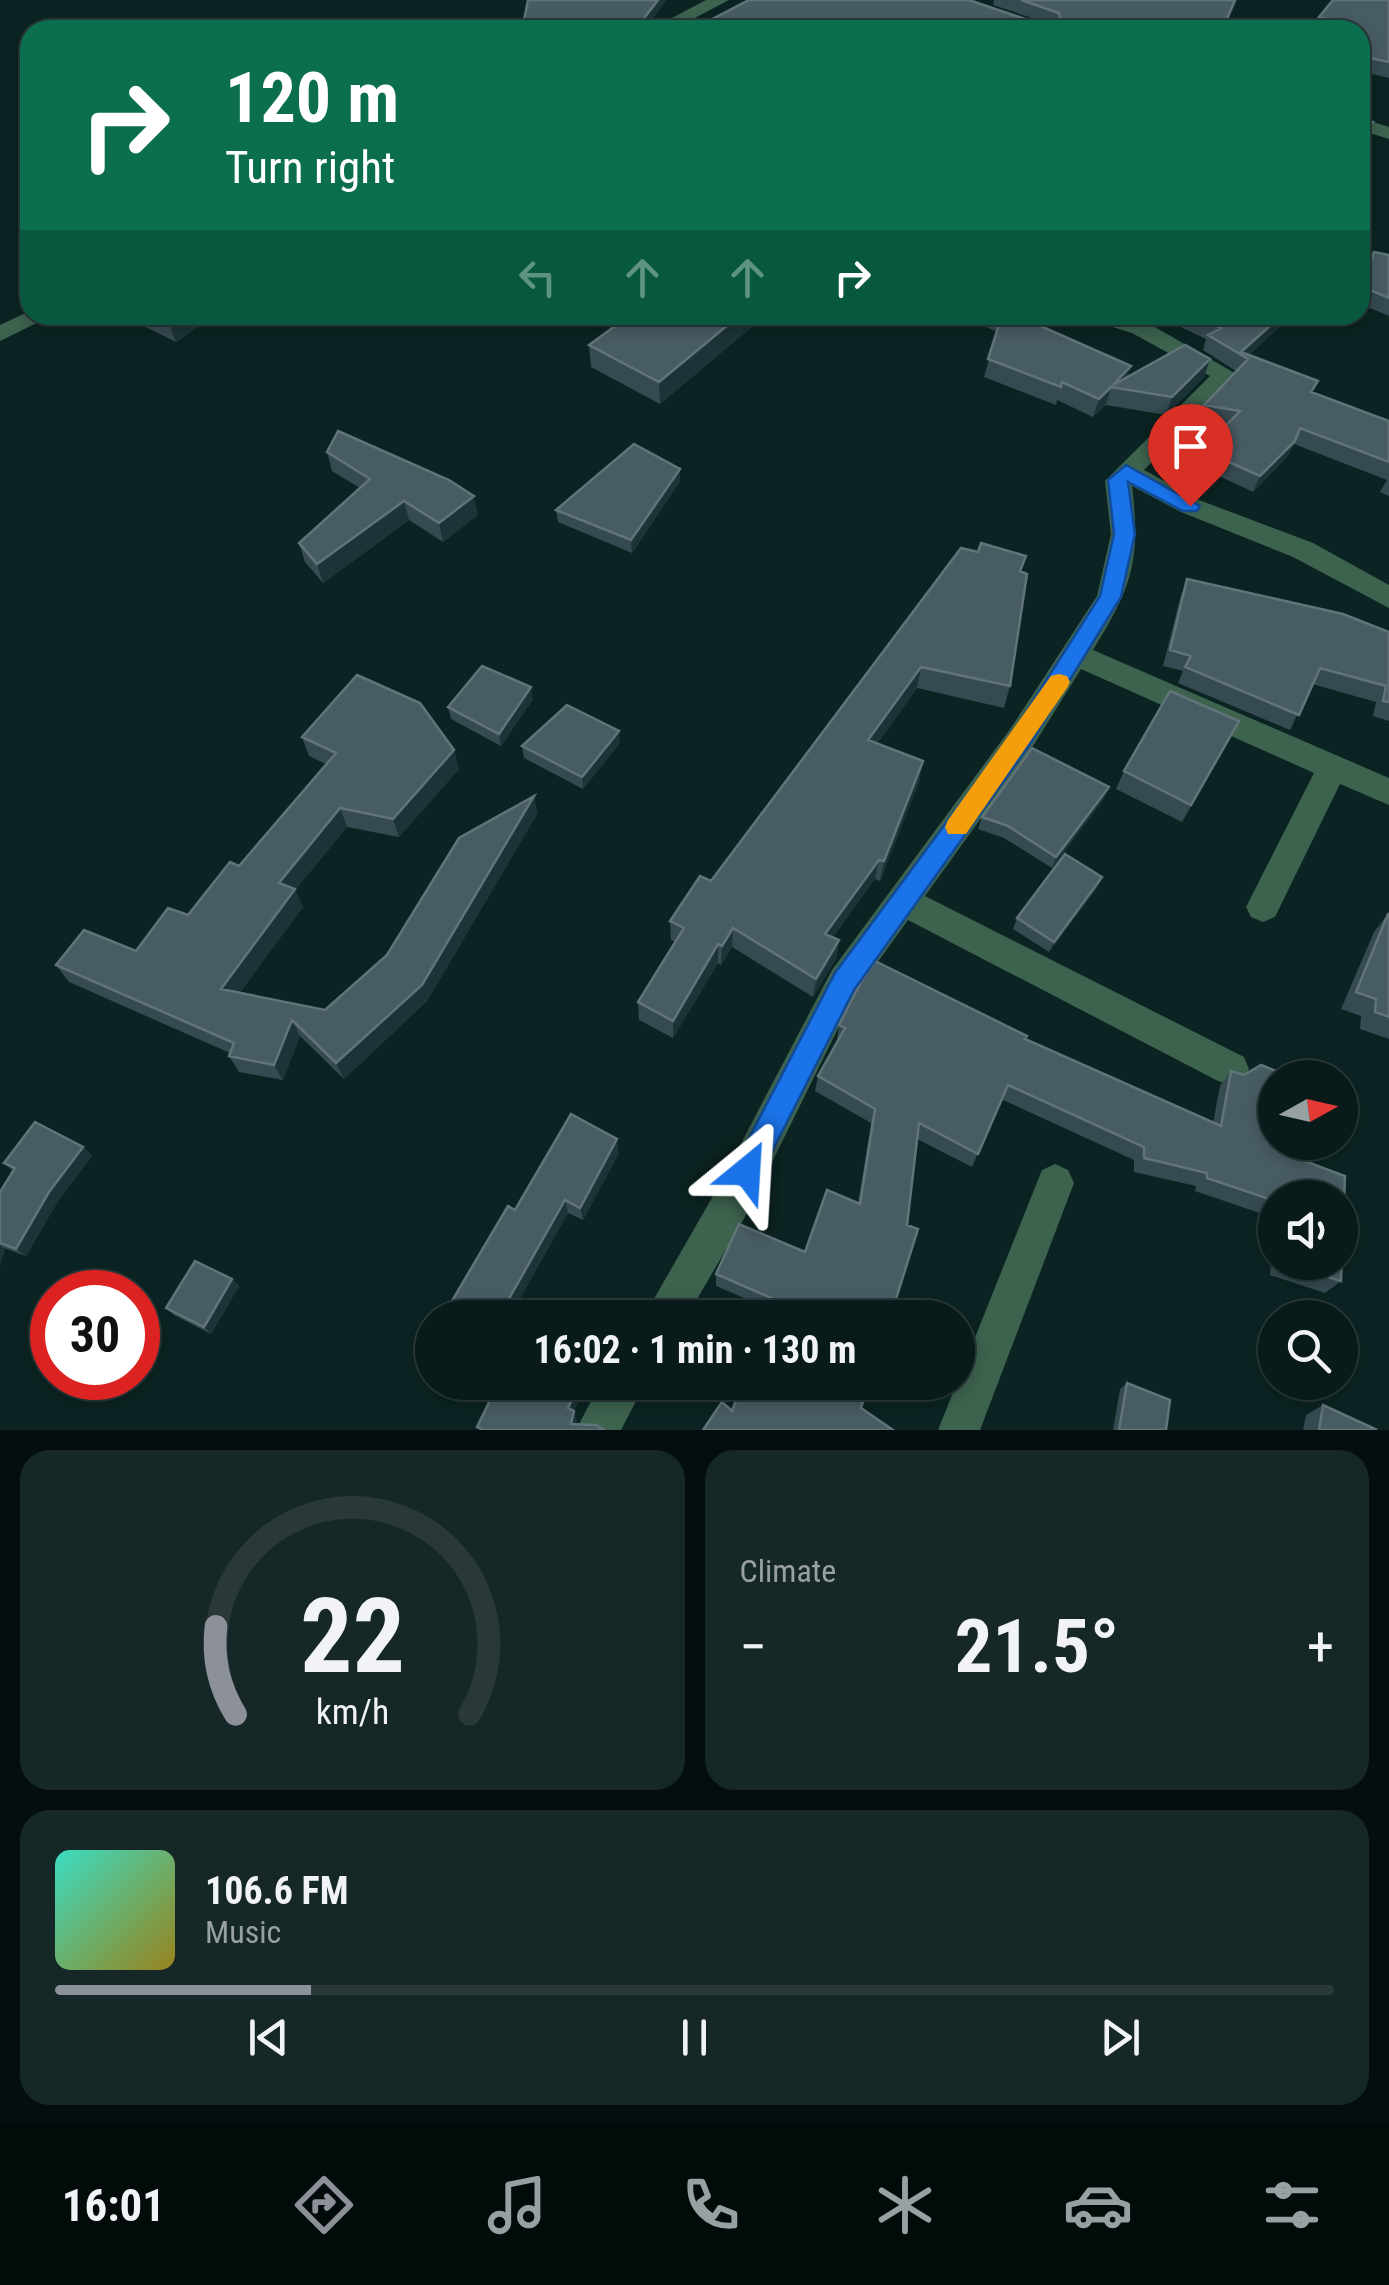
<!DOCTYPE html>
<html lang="en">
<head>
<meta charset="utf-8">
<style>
  body { margin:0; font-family:"Roboto Condensed",sans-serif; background:#162727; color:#f1f3f6; height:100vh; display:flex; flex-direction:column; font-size:38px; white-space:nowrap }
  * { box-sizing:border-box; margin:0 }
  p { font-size:32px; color:#98a1a2 }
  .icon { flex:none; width:55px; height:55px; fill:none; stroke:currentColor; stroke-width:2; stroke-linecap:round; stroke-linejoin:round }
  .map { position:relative; height:1430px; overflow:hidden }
  .details { display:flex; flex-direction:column; gap:20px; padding:20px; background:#040e0e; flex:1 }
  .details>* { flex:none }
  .guide { position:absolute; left:20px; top:20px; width:1350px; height:305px; border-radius:30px; box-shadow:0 5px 15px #0003,0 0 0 2px #293839; background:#0b6e4f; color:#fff; overflow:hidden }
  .needle { width:65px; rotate:82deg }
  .tools { position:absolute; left:1258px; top:1060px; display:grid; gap:20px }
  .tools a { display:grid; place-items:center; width:100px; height:100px; border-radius:50%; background:#081a1a; box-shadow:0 5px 15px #0003,0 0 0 2px #293839; font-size:50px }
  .speed { position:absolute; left:30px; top:1270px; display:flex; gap:20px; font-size:50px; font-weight:700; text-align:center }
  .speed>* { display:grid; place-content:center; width:130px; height:130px; border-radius:50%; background:#081a1a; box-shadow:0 5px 15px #0003,0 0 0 2px #293839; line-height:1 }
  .speed .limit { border:15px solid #d22; background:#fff; color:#111 }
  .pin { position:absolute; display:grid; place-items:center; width:85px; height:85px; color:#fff; margin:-102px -42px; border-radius:50% 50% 50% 0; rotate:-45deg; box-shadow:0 0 10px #0007 }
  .pin .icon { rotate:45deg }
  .me { position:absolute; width:110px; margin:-55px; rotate:27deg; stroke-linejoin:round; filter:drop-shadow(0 0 8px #0008) }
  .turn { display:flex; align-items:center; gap:35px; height:210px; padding:0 40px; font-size:45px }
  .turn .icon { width:130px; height:130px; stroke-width:2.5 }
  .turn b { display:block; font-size:70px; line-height:85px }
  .lanes { display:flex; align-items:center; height:95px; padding:0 40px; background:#0003; justify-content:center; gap:50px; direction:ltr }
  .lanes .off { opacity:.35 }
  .big { font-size:75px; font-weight:700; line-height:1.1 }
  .details .tile { flex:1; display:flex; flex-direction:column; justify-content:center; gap:15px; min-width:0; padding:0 35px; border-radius:30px; background:#162727 }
  .details .dial { align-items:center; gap:0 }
  .dial svg { height:260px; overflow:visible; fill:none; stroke:#293839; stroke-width:7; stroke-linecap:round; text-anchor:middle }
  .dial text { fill:#f1f3f6; stroke:none }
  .song { display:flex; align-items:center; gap:30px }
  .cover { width:120px; height:120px; border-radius:15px; background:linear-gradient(135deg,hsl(170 70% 55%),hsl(50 70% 35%)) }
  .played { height:10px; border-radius:5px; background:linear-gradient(90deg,#8c9099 20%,#293839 20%) }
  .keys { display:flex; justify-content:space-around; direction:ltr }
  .heat { display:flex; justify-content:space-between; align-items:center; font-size:55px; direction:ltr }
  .details .tiles { flex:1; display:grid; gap:20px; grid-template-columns:1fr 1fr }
  .tile:last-child { grid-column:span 2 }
  .trip { position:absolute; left:415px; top:1300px; width:560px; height:100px; border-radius:50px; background:#081a1a; box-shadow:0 5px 15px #0003,0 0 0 2px #293839; font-weight:700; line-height:100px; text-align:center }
  .menu { display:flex; height:160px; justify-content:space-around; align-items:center; background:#030a0a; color:#98a1a2 }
  .menu .icon { width:70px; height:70px }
  .menu .on { color:#8c9099 }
  .menu b { font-size:45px; color:#f1f3f6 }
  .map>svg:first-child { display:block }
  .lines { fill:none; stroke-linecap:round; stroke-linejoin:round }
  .minor { fill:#3d624e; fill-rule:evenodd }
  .wall { fill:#354a51; fill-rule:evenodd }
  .shaded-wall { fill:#1c3337 }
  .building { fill:#485c63; stroke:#617479; stroke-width:2.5 }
  .route { fill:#1a73e8; stroke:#114b97; stroke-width:2.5 }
  .slow { fill:#f59e0b }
</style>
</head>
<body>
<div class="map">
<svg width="1389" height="1430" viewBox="0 0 1389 1430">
  <rect width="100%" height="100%" fill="#0b2322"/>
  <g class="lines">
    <!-- minor -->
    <path class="minor" d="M706,0H729L672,30H649Z
      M1360,118L1389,127V139L1360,130Z
      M30,311V315H53L0,341V325Z
      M1086,315H1122L1148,323L1238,375L1144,470L1199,500L1313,543L1389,585V608L1293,557L1181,512L1132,486C1141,561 1132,587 1093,650L1389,778V805L1340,784L1275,917L1263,922L1251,917L1246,907L1314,773L1081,669L1033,746L925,896L1244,1057L1249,1069L1244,1081L1231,1086L1218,1081L908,920L856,992L745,1217L686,1318H643L717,1189L832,970L1011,728L1097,596L1111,534L1105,481L1210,376L1132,333L1090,320Z
      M1055,1164L1068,1170L1074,1183L980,1430H938L1042,1170Z
      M601,1382H646L621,1430H576Z"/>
  </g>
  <!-- wall -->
  <path class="wall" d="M994,0H1237L1224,30L1028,20L1035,19L993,5Z
    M1389,0V78L1360,71V30H1315L1319,17Z
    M1374,252L1389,255V316L1360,304V289Z
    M121,315H215L176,342Z
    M630,315H766L660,404L591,367L589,345Z
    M960,315H1035L1029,321L1131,366L1127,377L1210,359L1204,377L1166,415L1106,405L1093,417L1057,400L1056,405L984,377L997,332Z
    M1168,315H1292L1249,355L1313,392L1389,421V496L1380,492L1387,480L1294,444L1288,456L1253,492L1196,465L1202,450L1226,426L1198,421L1204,405L1236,371L1203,350L1206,339L1166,320Z
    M327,452L478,515L443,542L409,520L323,583L305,562L299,543L360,488L332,471Z
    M680,469V481L632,553L558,522L556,510Z
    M961,548L1021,572L1010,686L1004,708L917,688L877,744L923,761L919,782L880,881L875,879L833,937L839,940L836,959L813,997L732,947L721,965L718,963L673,1038L639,1020L638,1002L675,942L671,940L670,921L711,881Z
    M1187,579L1389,632V721L1373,716L1376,702L1312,684L1290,730L1178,683L1183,671L1163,666L1181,595Z
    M533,699L501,746L451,719L448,707Z
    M302,737L454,750L459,769L399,837L347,827L295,890L303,907L240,992L325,1010L387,955L534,796L537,814L427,1001L344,1079L300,1036L283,1080L239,1072L229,1056L230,1053L69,982L56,965L136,951L188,915L239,866L326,764L309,756Z
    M1230,739L1182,822L1116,789L1124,771Z
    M620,743L583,789L524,758L522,746Z
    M1104,799L1052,868L1004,838L978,829L982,817Z
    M1102,877L1097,888L1049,952L1013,929L1017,918Z
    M1388,914H1389V1039L1360,1029L1361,1016L1341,1009L1374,932Z
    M875,961L1027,1036L1025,1039L1213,1123L1220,1086L1231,1071L1244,1075L1261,1065L1294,1078H1275V1142H1296L1294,1157L1345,1176L1341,1281L1325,1293L1270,1275L1274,1218L1195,1191L1196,1186L1134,1172V1160L1001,1099L972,1167L917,1139L907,1225L918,1229L890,1318H769L772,1310L716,1286V1274L739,1224L805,1252L827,1190L858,1204L871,1123L815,1091L818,1076L837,1041L839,1025L863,978ZM1275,1198H1340V1262H1275Z
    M83,1147L92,1156L58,1201L26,1256L4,1248L5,1249L0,1265V1192L13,1171L4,1163Z
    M619,1153L583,1220L568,1213L509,1318H450L446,1311L515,1210Z
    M232,1279L239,1286L211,1334L174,1315L166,1308Z
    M68,1378H121L112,1394Z
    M1127,1383L1166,1430H1113L1120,1389Z
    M1323,1405L1377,1430H1303L1306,1415Z"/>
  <!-- shaded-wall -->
  <path class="shaded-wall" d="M658,0H667L645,30H639L645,17Z
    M1235,0H1237L1224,30H1222Z
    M1373,122L1366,140L1360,146V136Z
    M180,315H215L176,342L168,322Z
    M740,315H766L660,404L659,382Z
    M1021,315H1035L1016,335Z
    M1282,315H1292L1246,358L1241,352Z
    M1210,359L1204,377L1166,415L1172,397Z
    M1131,366L1125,384L1112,387Z
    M1111,387L1106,405L1093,417L1099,399Z
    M1295,441L1288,456L1253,492L1260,476Z
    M680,469V481L632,553L631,540Z
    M474,496L478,515L443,542L439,523Z
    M404,501L409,520L323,583L317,564Z
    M921,667L917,688L865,761L868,740Z
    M531,687L533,699L501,746L499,734Z
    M619,731L620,743L583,789L582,777Z
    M454,750L459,769L399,837L393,819Z
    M923,761L919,782L880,881L884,861Z
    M1109,787L1104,799L1052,868L1056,857Z
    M534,796L537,814L427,1001L344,1079L336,1063Z
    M340,808L347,827L295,890L303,907L231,1005L221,989L279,883Z
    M879,860L875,879L822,952L825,934Z
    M1102,877L1097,888L1049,952L1054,942Z
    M733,928L732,947L721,965L722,946Z
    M839,940L836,959L813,997L816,979Z
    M718,944V963L673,1038V1021Z
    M292,1020L300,1036L283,1080L274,1065Z
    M617,1139L619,1153L583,1220L580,1208Z
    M83,1147L92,1156L58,1201L26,1256L16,1249L49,1192Z
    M565,1200L568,1213L509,1318H498Z
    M0,1245L5,1249L0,1265Z
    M232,1279L239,1286L211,1334L204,1327Z
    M144,1309L153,1316L138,1345V1322Z
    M108,1378H121L112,1394L103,1388Z
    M575,1394L578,1403L574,1411L577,1420L574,1430H573L568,1408Z"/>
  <!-- building -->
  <path class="building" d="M528,0H658L645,17L639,30H522Z
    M749,0H969L1028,20L1060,19L1059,13L1021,0H1235L1222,30H691Z
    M1333,0H1389V62L1360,56V30H1350L1352,26L1319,17Z
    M1360,119L1373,122L1360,136Z
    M1374,252L1389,255V298L1363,287Z
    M153,315H180L168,322Z
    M630,315H740L659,382L589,345Z
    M1002,315H1021L1020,317L1131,366L1113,385L1185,345L1210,359L1172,397L1111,387L1099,399L1062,382L1061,387L988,359Z
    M1194,315H1282L1241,352L1318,381L1311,392L1389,421V462L1300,428L1295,441L1260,476L1202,450L1240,411L1204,405L1248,359L1208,335L1221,328Z
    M338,431L449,480L474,496L439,523L404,501L317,564L299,543L370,479L327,452Z
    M634,444L680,469L631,540L556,510Z
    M981,543L1026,556L1020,571L1027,574L1010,686L921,667L868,740L923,761L884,861L879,860L825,934L839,940L816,979L733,928L722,946L718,944L673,1021L638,1002L684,928L670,921L700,876L711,881L961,548L978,552Z
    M1187,579L1343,614L1389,632V702L1383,701L1386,686L1320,668L1299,715L1185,667L1191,656L1170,650Z
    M482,666L531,687L499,734L448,707Z
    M357,675L420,703L454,750L393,819L340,808L279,883L295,889L221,989L325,1010L387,955L459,838L534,796L422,985L336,1063L292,1020L274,1065L229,1056L234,1043L56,965L84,930L136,951L168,908L188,915L230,862L239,866L336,753L302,737Z
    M1170,691L1239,721L1191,805L1124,771Z
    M567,705L619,731L582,777L522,746Z
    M1032,748L1109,787L1056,857L1008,826L982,817Z
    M1065,854L1102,877L1054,942L1017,918Z
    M1388,914H1389V1017L1375,1012L1376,999L1356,992Z
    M875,961L1027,1036L1025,1039L1221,1126L1231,1071L1244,1075L1261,1065L1294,1078H1275V1142H1296L1294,1157L1345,1176L1341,1281L1284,1263L1340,1262V1198H1275V1201L1207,1178V1173L1144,1158V1147L1008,1085L978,1154L919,1123L907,1225L918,1229L890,1318H769L776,1300L716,1274L739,1224L805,1252L827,1190L860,1204L875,1109L818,1076L845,1028L839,1025L863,978Z
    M571,1114L617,1139L580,1208L565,1200L498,1318H457L446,1311L508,1206L515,1210Z
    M35,1122L83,1147L49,1192L16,1249L0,1243V1192L15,1168L4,1163Z
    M195,1261L232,1279L204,1327L166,1308Z
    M138,1306L144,1309L138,1322Z
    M72,1378H108L103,1388Z
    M499,1382H552L575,1394L568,1408L574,1411L571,1424L596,1425L604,1430H483L477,1427Z
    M743,1382H869L861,1408L893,1430H703L722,1402L732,1411Z
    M1127,1383L1170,1400L1166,1430H1119Z
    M1323,1405L1377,1430H1319Z"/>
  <!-- route -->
  <path class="route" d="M1126,465L1200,506L1197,511H1183L1128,482L1135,534L1121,597L1030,744L854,990L757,1181L747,1185L737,1181L732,1171L737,1161L835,973L1014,731L1100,596L1114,534L1108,480Z"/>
  <!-- slow -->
  <path class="slow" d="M1059,674L1067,676L1070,682L1067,688L966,834H948L945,827L948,820L1051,676Z"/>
</svg>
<div class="tools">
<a><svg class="needle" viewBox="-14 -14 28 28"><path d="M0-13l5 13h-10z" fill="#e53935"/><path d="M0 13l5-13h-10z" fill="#98a1a2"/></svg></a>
<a><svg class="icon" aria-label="sound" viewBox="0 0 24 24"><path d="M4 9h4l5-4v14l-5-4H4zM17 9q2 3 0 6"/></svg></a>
<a><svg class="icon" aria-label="search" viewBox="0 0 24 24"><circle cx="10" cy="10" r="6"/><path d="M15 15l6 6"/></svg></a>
</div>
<div class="speed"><div class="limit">30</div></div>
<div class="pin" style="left:1190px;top:506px;background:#d93025"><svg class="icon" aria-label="arrive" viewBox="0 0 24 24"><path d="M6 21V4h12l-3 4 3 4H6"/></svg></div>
<svg class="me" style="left:747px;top:1171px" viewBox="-20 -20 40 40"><path d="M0-17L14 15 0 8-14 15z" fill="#1a73e8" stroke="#fff" stroke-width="4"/></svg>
<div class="trip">16:02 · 1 min · 130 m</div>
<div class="guide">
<div class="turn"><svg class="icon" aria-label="right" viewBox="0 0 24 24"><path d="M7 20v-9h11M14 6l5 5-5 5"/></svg><div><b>120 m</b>Turn right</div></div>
<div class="lanes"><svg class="icon off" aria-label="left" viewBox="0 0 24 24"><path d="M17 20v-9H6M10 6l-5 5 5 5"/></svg><svg class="icon off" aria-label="ahead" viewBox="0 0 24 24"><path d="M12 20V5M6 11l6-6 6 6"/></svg><svg class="icon off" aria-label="ahead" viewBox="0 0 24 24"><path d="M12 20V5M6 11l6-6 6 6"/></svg><svg class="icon" aria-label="right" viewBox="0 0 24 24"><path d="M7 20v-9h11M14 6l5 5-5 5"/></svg></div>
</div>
</div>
<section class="details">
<div class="tiles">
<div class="tile dial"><svg viewBox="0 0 100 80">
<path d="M14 69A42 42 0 1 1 86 69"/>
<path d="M14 69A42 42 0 0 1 8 42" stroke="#8c9099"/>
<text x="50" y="56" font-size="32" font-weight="700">22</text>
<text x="50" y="72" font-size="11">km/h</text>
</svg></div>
<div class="tile"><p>Climate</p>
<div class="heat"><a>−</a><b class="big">21.5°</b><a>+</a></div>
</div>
<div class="tile">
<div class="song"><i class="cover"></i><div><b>106.6 FM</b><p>Music</p></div></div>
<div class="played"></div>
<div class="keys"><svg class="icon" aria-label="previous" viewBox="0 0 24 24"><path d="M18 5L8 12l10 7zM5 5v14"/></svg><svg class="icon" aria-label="pause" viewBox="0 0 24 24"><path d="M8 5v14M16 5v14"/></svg><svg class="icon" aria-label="next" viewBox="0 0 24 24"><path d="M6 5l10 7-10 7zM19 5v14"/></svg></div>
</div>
</div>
</section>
<nav class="menu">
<b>16:01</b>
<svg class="icon on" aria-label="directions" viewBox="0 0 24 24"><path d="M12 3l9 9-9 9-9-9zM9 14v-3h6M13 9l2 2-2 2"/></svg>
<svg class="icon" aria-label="music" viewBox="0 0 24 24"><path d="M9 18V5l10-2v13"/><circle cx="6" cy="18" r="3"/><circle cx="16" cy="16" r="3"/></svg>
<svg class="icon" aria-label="phone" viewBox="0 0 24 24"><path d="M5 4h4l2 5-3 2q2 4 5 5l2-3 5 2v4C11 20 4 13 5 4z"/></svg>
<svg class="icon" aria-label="climate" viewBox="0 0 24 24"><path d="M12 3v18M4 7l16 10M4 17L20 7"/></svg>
<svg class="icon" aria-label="car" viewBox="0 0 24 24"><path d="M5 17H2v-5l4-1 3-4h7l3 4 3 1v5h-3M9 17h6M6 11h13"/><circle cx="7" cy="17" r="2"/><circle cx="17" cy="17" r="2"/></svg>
<svg class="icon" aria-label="filters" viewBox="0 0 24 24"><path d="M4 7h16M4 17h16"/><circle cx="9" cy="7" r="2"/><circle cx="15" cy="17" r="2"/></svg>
</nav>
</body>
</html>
